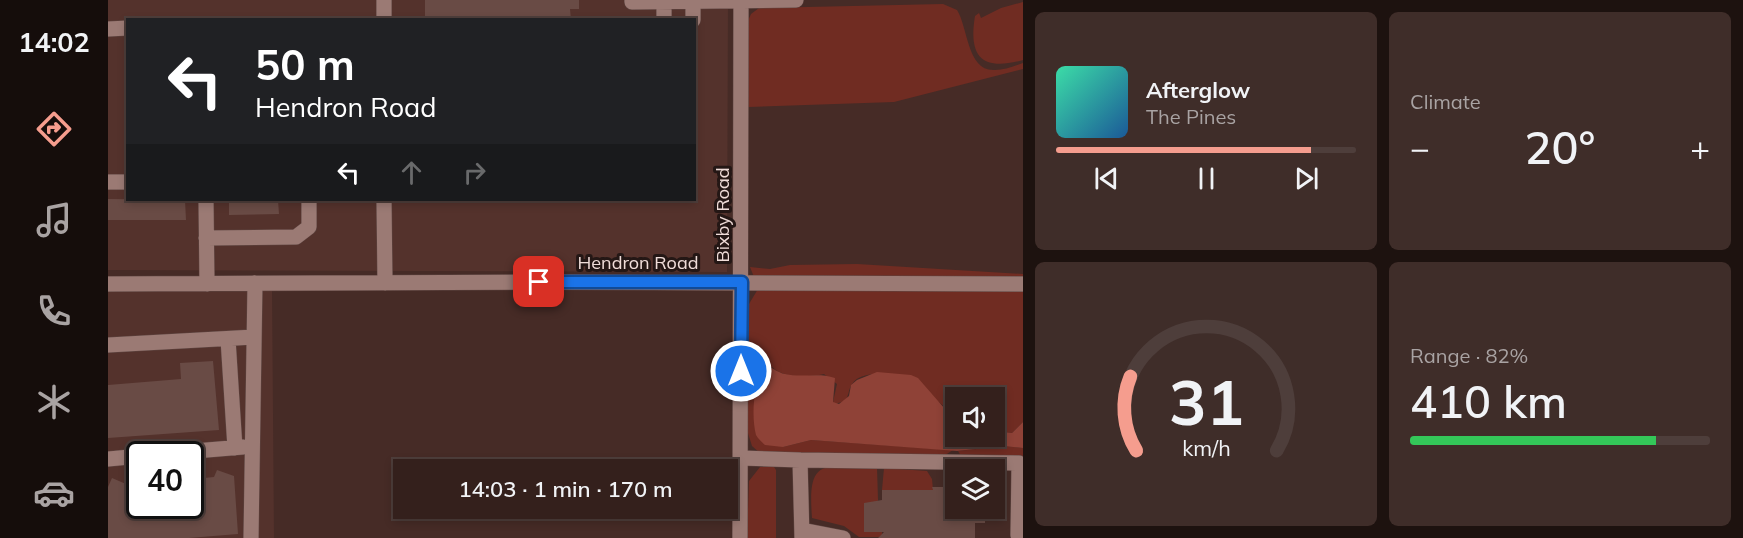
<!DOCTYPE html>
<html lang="en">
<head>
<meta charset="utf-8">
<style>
  body { margin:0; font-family:Mulish,sans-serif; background:#3f2d29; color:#f1f3f6; height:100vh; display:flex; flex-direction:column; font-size:22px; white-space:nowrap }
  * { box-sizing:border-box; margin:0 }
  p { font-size:20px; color:#a9a3a3 }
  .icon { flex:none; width:33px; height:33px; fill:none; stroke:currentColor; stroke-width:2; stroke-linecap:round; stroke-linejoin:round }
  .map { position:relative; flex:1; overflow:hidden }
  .sheet { display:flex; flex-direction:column; gap:12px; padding:12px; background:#1d120f; width:720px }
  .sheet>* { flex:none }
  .top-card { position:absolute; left:18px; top:18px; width:570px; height:183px; border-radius:0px; box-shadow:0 3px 9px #0003,0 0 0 2px #4e3e3b; background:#202124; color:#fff; overflow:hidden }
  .fabs { position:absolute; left:837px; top:387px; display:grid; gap:12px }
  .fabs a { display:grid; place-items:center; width:60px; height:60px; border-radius:0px; background:#34201c; box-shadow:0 3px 9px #0003,0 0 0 2px #4e3e3b; font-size:30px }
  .speed { position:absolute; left:18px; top:441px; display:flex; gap:12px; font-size:30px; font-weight:700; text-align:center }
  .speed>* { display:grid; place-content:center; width:78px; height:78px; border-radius:50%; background:#34201c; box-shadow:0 3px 9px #0003,0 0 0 2px #4e3e3b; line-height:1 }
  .speed .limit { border:3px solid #111; border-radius:9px; background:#fff; color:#111 }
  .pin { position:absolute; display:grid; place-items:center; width:51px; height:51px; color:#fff; margin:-26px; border-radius:12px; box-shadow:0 3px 9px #0006 }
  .me { position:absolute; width:66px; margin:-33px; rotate:0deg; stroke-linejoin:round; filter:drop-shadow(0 0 4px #0008) }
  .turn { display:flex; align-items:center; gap:21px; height:126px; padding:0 30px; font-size:27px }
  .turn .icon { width:78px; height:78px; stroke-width:2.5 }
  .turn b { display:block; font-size:42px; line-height:51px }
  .lanes { display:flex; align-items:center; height:57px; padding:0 30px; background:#0003; justify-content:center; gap:30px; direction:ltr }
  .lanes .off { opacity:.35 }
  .big { font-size:45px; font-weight:600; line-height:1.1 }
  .sheet .card { flex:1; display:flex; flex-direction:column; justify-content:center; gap:9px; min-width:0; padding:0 21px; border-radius:9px; background:#3f2d29 }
  .sheet .dial { align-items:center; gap:0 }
  .dial svg { height:156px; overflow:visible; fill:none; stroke:#4e3e3b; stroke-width:7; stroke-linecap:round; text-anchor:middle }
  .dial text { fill:#f1f3f6; stroke:none }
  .song { display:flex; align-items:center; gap:18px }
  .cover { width:72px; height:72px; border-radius:9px; background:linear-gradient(135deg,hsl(160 70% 55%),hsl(210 70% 35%)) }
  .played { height:6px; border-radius:3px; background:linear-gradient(90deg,#f59d8e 85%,#4e3e3b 85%) }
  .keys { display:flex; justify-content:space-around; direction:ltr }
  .heat { display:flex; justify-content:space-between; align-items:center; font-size:33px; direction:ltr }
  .charge { height:9px; border-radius:4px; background:linear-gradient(90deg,#34c759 82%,#4e3e3b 0) }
  .sheet .tiles { flex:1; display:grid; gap:12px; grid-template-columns:repeat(2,1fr) }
  .trip { position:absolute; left:285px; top:459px; width:345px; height:60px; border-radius:0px; background:#34201c; box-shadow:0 3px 9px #0003,0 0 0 2px #4e3e3b; font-weight:600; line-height:60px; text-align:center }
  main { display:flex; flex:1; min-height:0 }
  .tabs { display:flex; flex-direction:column; width:108px; justify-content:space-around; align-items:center; background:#150d0b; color:#a9a3a3 }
  .tabs .icon { width:42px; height:42px }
  .tabs .active { color:#f59d8e }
  .tabs b { font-size:27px; color:#f1f3f6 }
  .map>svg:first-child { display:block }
  .built { fill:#54322c; fill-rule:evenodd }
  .green { fill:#702c22 }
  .forest { fill:#8f4237 }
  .building { fill:#694b45 }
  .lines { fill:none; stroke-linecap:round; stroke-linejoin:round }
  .minor-casing { stroke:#5f4743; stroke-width:16 }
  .minor { stroke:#9b7a74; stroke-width:15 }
  .route-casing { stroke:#114b97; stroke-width:15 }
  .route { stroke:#1a73e8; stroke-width:10 }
  .labels { text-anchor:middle; stroke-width:6; stroke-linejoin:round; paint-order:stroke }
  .street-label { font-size:18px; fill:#f0ddd9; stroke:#241715 }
</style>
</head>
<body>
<main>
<nav class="tabs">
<b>14:02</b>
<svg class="icon active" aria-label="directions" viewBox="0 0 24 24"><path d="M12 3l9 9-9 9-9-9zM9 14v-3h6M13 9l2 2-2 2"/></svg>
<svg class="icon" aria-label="music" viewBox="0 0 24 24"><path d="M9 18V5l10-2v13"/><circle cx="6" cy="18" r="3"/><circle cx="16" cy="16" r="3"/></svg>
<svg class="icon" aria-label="phone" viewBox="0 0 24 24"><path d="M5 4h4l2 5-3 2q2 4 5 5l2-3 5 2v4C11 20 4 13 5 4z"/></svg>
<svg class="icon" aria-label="climate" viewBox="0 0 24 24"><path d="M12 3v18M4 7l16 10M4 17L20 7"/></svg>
<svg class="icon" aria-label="car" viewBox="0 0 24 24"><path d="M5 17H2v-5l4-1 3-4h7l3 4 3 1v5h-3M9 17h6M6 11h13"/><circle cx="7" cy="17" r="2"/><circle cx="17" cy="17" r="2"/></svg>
</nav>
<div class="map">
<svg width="915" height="538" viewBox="0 0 915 538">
  <rect width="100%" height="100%" fill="#462b26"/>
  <!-- built -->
  <path class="built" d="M0,0H620L619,272L0,270ZM20,20H586V200H20Z
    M164,288L166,538H0V289ZM32,454H82V506H32Z"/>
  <!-- green -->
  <path class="green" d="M915,2V60C875,71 860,58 867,16L871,13L873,18L893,8Z
    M835,4L849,10C860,27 859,72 887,70C896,70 906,66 915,63V69L786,102L640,107L639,23L643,14L651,8Z
    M749,264L915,274V281L646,277L642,267L662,269L682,265Z
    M915,287V422L904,433L887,431L886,398H848L847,415L823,396L815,384C797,379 757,365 744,384C740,390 741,396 737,401L727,404L725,402L729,384L716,374C701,377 676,379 664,367L649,380V392L675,447L703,440L845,450L834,457L653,454L644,446L639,430L641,304L650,289Z
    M895,446L915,448V458L853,456L850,451Z
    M652,467H666L668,470V538H639L641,481Z
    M769,467L770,500L769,503H756V531L774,532V537H751L736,526L704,518C699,455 716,467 769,467Z
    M776,468L819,471L824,479L825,490H774Z"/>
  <!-- forest -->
  <path class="forest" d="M659,366C666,368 670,373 677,374C695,378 711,372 727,378L725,402L731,404L741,396L743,385L749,380L769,372L803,375L810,378L837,409L847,415L848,436H886L887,431L904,433L915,422V448L895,446L849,451L703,440L675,447L657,445C654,442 650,439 648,435C643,416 645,379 659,366Z"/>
  <!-- building -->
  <path class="building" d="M317,0H471V9H462L463,20H317Z
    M0,199L77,200L78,220H0Z
    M121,200H170L171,214L121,215Z
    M105,361L111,430L0,438V385L73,379L72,363Z
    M109,470L126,476L130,534L81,538H0V487L4,478L18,484L32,483V506H82V471L96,478L106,477Z
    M824,487H848V508H877V523H867V538H770L776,532H756V503L774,500V490H825Z"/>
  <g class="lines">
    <defs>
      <path id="minor" d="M276,0V20
        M524,0V2L688,0
        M556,0V20
        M585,0V20
        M0,29L20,28
        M0,182H20
        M98,200L99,284
        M276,200L277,283
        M98,238L188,237L201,227V200
        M0,284L431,282L915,284
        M120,339L127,448
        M0,345L146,337
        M51,454L135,447
        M633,458L692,460L694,538
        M0,459L32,456
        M692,460L911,463L910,535
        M694,530L735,538
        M143,538L147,283
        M632,538L633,0"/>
    </defs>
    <!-- minor casing -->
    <use href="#minor" class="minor-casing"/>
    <!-- minor -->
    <use href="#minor" class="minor"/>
  </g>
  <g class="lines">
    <defs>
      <path id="route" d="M431,282H634L633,371"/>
    </defs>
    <!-- route casing -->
    <use href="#route" class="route-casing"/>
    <!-- route -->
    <use href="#route" class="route"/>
  </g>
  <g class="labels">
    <!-- street labels -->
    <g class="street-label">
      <text transform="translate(615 215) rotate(-90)" y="6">Bixby Road</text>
      <text x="530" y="269">Hendron Road</text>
    </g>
  </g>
</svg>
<div class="fabs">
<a><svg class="icon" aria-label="sound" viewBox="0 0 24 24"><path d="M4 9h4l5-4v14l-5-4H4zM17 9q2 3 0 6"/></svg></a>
<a><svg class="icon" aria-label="layers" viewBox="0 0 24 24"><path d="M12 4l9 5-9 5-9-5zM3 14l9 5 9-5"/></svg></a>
</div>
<div class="speed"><div class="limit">40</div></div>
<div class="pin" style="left:431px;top:282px;background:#d93025"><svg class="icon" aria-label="arrive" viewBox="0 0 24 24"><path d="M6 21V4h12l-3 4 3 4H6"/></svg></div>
<svg class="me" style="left:633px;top:371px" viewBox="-20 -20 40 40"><circle r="17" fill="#1a73e8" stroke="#fff" stroke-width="3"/><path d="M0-11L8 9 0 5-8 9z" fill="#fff"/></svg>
<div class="trip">14:03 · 1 min · 170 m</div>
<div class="top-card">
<div class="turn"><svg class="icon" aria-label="left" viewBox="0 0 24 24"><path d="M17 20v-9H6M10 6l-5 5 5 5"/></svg><div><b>50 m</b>Hendron Road</div></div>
<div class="lanes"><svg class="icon" aria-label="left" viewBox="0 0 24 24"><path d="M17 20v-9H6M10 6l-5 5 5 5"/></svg><svg class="icon off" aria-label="ahead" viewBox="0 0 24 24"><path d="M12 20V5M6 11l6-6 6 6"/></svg><svg class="icon off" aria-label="right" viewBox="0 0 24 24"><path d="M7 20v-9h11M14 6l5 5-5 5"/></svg></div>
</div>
</div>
<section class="sheet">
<div class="tiles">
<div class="card">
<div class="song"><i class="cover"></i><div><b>Afterglow</b><p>The Pines</p></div></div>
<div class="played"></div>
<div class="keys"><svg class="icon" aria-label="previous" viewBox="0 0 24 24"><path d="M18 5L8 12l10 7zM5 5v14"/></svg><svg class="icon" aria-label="pause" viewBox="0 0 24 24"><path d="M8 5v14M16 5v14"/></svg><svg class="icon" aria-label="next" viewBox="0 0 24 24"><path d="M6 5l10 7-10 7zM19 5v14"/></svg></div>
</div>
<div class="card"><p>Climate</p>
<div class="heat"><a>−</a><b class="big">20°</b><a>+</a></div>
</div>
<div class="card dial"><svg viewBox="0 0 100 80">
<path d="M14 69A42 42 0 1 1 86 69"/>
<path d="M14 69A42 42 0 0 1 11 31" stroke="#f59d8e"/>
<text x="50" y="56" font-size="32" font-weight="700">31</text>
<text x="50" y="72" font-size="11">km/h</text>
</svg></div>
<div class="card"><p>Range · 82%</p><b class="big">410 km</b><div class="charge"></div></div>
</div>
</section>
</main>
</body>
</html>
